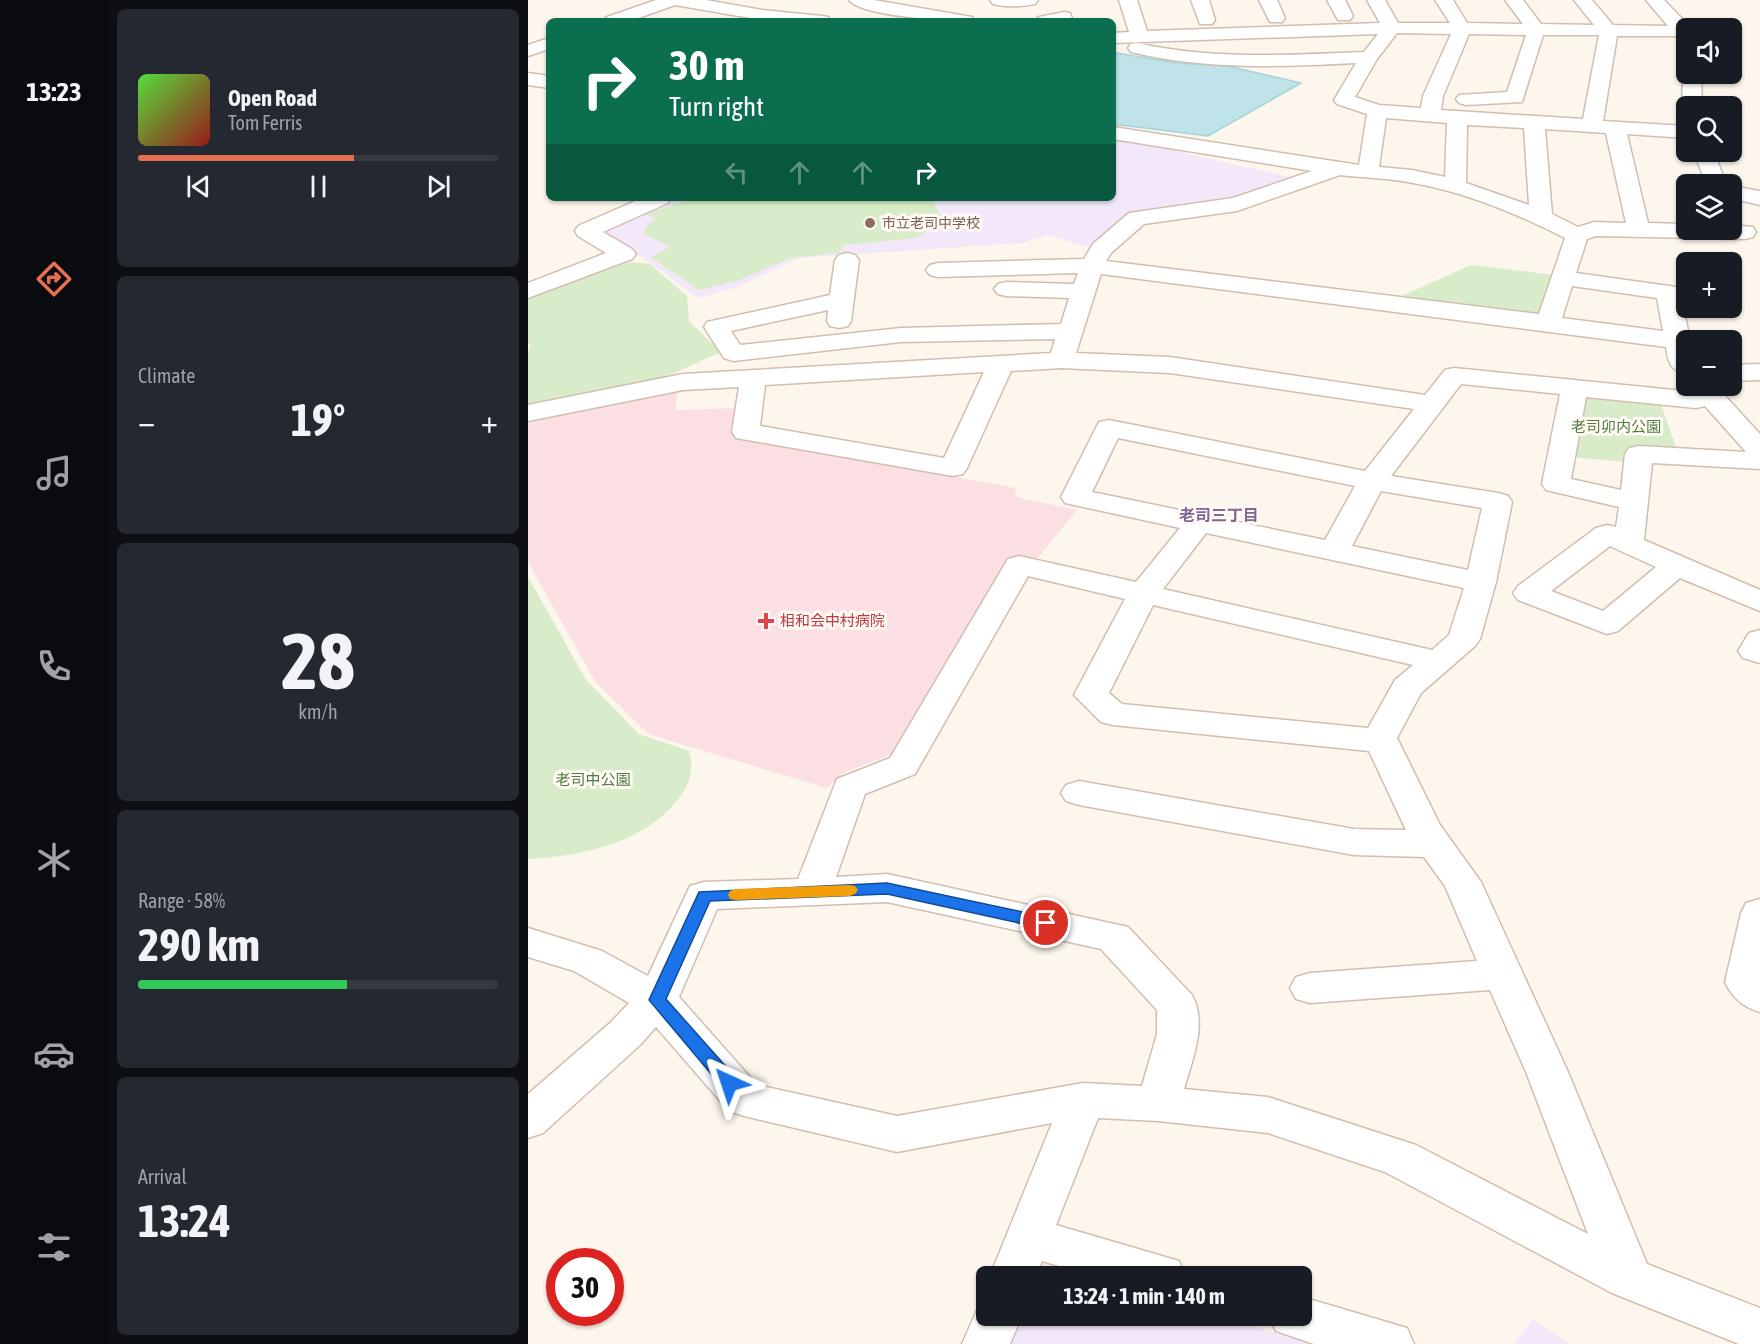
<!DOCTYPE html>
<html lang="en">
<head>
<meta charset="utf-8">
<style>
  body { margin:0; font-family:"Asap Condensed","Noto Sans JP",sans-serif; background:#242831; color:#f1f3f6; height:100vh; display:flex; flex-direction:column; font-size:22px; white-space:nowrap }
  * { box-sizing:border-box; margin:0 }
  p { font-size:20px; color:#9ea1a6 }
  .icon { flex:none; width:33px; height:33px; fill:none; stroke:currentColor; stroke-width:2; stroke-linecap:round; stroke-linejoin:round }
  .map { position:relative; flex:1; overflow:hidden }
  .side { display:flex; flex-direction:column; gap:9px; padding:9px; background:#0d0f14; width:420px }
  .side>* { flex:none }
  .guide { position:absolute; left:18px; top:18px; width:570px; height:183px; border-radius:9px; box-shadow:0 2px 4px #0004; background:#0b6e4f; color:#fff; overflow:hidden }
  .buttons { position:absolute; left:1148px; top:18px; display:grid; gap:12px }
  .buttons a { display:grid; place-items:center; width:66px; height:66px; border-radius:9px; background:#171b24; box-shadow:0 2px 4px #0004; font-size:30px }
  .speed { position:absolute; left:18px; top:1248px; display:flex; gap:12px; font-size:30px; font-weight:700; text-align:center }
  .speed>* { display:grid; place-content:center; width:78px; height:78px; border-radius:50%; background:#171b24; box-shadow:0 2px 4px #0004; line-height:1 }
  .speed .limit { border:9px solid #d22; background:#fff; color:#111 }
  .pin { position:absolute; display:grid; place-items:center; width:51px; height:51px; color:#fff; margin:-26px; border:3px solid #fff; border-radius:50%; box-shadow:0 2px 6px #0007 }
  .me { position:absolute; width:66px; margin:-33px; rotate:318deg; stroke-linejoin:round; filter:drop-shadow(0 0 4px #0008) }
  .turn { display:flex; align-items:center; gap:21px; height:126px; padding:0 24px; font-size:27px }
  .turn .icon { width:78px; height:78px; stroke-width:2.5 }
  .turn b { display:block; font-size:42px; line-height:51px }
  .lanes { display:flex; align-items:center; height:57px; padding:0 24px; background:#0003; justify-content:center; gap:30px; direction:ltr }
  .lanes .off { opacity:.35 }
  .big { font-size:45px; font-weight:700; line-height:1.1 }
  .side .tile { flex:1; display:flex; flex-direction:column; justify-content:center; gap:9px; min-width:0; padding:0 21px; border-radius:9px; background:#242831 }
  .side .dial { align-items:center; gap:0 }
  .dial b { font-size:78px; line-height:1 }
  .song { display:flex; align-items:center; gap:18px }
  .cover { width:72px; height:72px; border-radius:9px; background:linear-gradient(135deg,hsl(110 70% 55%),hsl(0 70% 35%)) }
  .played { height:6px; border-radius:3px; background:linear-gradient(90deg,#e76f51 60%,#363941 60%) }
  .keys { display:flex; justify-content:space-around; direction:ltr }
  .heat { display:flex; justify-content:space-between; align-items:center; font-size:33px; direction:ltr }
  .charge { height:9px; border-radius:4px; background:linear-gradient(90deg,#34c759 58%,#363941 0) }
  .trip { position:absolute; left:448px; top:1266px; width:336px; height:60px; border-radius:9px; background:#171b24; box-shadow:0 2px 4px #0004; font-weight:700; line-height:60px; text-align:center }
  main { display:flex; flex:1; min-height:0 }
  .tab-bar { display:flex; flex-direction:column; width:108px; justify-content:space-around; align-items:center; background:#090b0e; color:#9ea1a6 }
  .tab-bar .icon { width:42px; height:42px }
  .tab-bar .on { color:#e76f51 }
  .tab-bar b { font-size:27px; color:#f1f3f6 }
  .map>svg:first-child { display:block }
  .education { fill:#f3e8fa }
  .medical { fill:#fbdfe3 }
  .green { fill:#d8ecc9 }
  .water { fill:#bfe3e8; stroke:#a5d3da; stroke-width:1.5 }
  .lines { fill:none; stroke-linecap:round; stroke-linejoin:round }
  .minor-casing { stroke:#d1beb0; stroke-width:3 }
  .minor { fill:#fff; fill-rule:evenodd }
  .route { fill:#1a73e8; stroke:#114b97; stroke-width:1.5 }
  .slow { fill:#f59e0b }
  .education-dot { fill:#8d6e63; stroke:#fffaf3; stroke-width:2 }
  .health-dot { fill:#e0444e; stroke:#fffaf3; stroke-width:2 }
  .labels { text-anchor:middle; stroke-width:6; stroke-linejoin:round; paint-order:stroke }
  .far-education-label { font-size:14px; fill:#785e54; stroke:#fffaf3; text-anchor:start }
  .park-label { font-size:15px; fill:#537a41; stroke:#fffaf3 }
  .health-label { font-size:15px; fill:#be3a42; stroke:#fffaf3; text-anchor:start }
  .neighbourhood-label { font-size:16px; font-weight:bold; fill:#846695; stroke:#fffaf3 }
</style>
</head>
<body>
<main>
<nav class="tab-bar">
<b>13:23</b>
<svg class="icon on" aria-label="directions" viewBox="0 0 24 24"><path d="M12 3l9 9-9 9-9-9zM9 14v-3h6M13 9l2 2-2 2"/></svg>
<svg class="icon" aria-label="music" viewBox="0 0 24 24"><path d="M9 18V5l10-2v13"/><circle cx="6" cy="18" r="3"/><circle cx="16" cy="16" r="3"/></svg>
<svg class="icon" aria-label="phone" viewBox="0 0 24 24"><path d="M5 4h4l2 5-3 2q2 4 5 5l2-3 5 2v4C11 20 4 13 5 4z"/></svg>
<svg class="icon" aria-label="climate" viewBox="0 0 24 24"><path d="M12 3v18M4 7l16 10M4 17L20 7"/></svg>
<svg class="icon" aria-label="car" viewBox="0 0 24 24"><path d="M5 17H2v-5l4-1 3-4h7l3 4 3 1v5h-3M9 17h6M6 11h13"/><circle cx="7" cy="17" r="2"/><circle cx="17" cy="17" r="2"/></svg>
<svg class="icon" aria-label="filters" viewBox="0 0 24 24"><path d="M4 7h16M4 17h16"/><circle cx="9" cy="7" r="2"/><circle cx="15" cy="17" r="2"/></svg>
</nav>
<section class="side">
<div class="tile">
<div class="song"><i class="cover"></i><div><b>Open Road</b><p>Tom Ferris</p></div></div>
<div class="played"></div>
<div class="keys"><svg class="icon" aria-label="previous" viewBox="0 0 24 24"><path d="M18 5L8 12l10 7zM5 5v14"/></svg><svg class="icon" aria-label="pause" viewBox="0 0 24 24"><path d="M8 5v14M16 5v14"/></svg><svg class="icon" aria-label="next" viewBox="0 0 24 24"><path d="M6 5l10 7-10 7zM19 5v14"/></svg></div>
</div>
<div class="tile"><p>Climate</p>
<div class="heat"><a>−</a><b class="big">19°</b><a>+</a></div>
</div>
<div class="tile dial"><b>28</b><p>km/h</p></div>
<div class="tile"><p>Range · 58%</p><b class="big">290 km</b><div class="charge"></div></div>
<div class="tile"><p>Arrival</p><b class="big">13:24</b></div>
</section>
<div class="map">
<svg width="1232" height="1344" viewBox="0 0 1232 1344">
  <rect width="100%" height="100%" fill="#fdf6ec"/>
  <!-- education -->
  <path class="education" d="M585,139L618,144L765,178L701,201L604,216L564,248L519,235L495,243L271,258L207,288L170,298L76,230L122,206L148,198H585Z
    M509,1262L559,1276H503Z
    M486,1316H689L784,1344H474Z
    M1005,1319L1041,1344H986Z"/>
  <!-- medical -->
  <path class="medical" d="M149,389L148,410L212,408L209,436L487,488L488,497L549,510L508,560L482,556L365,754L317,772L299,788L120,734L67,681L0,562V418Z"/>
  <!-- green -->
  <path class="green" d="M165,198H403L415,220L389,238L316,245L311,253L263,258L209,281L171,290L122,257L142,247L116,234L120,224L128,219L118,214Z
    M102,262L122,264L159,296L161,321L193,352L126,382L0,409V354L2,344L0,343V297Z
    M943,265L1035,276L1020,323L858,303Z
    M1046,389L1130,396L1151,456L1110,463L1030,456Z
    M0,577L58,680L111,734L161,751C167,771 161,786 148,802C113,844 53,856 0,859Z"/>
  <!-- water -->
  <path class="water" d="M589,53L649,63L699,66L773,83L680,136L585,124V54Z"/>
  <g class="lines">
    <defs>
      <path id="minor" d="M128,0H178L234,10L294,16L300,17L303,21L234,20L147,5L102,21H76L79,17Z
        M321,0H346L438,16L444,17L447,21C424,21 334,17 321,0Z
        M462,0H510L507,4C495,7 477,7 465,4Z
        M591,0H609L619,31L852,23L839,0H857L870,23H922L907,0H925L939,23L995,24L977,0H995L1013,24L1066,25L1046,0H1064L1085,25L1140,26L1118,0H1136L1163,28H1158V40L1149,36H1089L1075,121L1158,126V138L1099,134L1120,223L1158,224V230H1203V225L1225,227L1228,232L1225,237L1217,239L1068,236L1059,239L1048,273L1148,287L1152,292L1162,340H1158V374C1142,370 1140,362 1138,347L573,274L548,353L642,357L897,395L917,370L926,368L1166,392L1162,386H1188L1232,434V469L1124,463L1116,540L1232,590V611L1152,578L1090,631L1079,634L990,600L985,593L990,586L1068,528L1079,525L1088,527L1091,507L1018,490L1014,484L1032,394L933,384L863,476L970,493L980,496L984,502L968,582L952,639L947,646L893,693L869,738L912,825L953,882L1040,1072L1119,1264L1232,1308V1344H1211L1084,1293L857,1172L740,1133L630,1121L570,1118L528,1225L651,1261L657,1276H566L514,1261L508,1276H462L524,1123L369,1152L216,1116L201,1111L128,1027L112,1045L15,1133L0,1138V1094L82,1023L101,1003L46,971L0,957V928L74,951L120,976L162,886L176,882L270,879L309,779L362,758L480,559L491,556L608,582L652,528L537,503L533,497L571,422L581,420L837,471L886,409L642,373L533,368L483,371L439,468L435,474L425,476L208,438L204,432L211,387L155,390L0,421V405L155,374L523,353L527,339L373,342L205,361L196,358L176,327L179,322L302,295L307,260L311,255L319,253L327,255L331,260L323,321L320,326L311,328L302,326L299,321L300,310L203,331L212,345L373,328L533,324L541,298L478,296L470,294L466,289L470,284L478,282L546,284L550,273L410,277L402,275L398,270L402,265L410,263L556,259L565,244L601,213L705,198L784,171L585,139V127L831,165L839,114L809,104L806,100L828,63C752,67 678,70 603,52L600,48L603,44L609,43C684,60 759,55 836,52L850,34L585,43V33L601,32ZM869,33L923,34L895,96L893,108L851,105L827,97L849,59ZM941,34L998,35L979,92L931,95L928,99L931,103L938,105L994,102L1015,35H1071L1055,119L913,110L915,96ZM858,118L919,123L917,177L884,170L851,167ZM939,125L996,128L1001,205L938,183ZM1017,129L1078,133L1098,223L1066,222L1050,227L1024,214ZM812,175C836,178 861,178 885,183C937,192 990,214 1037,238L1011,314L578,261L583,253L616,224L709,211ZM1044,286L1129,298L1135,331L1034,318ZM456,372L416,458L232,426L237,385ZM1058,397L1168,408L1177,406L1218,452L1111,446L1101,448L1097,454L1093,490L1043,479ZM590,438L827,486L797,540L564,492ZM853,491L954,508L940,570L824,546ZM678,533L936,588L921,635L904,650L635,589ZM1082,546L1128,567L1075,611L1023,591ZM500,576L597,599L546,695L573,722L585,725L841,751L878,830L826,829L551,781L538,785L533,793L538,801L551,805L826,855L896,857L917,886L949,961L782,973L768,977L762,988L768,999L782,1003L962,990L998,1072L1060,1234L888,1145L740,1097L656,1089C664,1060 680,1024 664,995L600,927L359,874L308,877L337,794L387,774ZM625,605L885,665L867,680L840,728L594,704L581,693ZM359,902L573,949L629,1010V1034L614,1086L555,1083L369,1116L229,1085L151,997L189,909Z
        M663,0H681L687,20L684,24H672Z
        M731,0H749L757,18L754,22H742Z
        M799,0H817L825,16L822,20H810Z
        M536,12L542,13L545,21H508L511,17Z
        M21,38V49L0,56V45Z
        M1157,70L1158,74H1173L1174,106H1158V110L1154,106L1155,74Z
        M0,73L21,76V88L0,85Z
        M1166,152H1186L1198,184H1178Z
        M1203,186L1232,191V205L1203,198Z
        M114,198H143L140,203L75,232L104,249L108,254L104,259L0,298V283L78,253L50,236L47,231L50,226Z
        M1232,364V380L1203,381V365Z
        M1232,630V663L1215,658L1210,651L1221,633Z
        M1232,899V1012C1215,1007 1205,998 1197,982L1213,913L1218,903Z
        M774,1297L879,1328L886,1344H786L748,1331L741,1316H774Z
        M459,1298V1316H494L482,1344H434L453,1301Z"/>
    </defs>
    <!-- minor casing -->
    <use href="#minor" class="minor-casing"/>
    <!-- minor -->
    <use href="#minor" class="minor"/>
  </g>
  <!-- route -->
  <path class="route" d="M359,883L518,917L524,919L526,923L524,927L518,929L359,894L182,901L138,999L208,1078L210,1083L208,1088L201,1090L195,1088L121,1000L171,892Z"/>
  <!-- slow -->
  <path class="slow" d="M322,885L327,886L330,890L327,894L322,896L208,900L202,899L200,895L202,891L208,889Z"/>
  <!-- markers -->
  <circle class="education-dot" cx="342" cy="223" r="6"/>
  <path class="health-dot" d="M235 612h6v6h6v6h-6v6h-6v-6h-6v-6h6z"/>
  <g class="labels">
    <!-- far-education labels -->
    <g class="far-education-label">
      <text x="354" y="228">市立老司中学校</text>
    </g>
    <!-- park labels -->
    <g class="park-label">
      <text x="1088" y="432">老司卯内公園</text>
      <text x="65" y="785">老司中公園</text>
    </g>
    <!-- health labels -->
    <g class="health-label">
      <text x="252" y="626">相和会中村病院</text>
    </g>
    <!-- neighbourhood labels -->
    <g class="neighbourhood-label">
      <text x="691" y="521">老司三丁目</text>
    </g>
  </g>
</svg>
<div class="buttons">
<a><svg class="icon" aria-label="sound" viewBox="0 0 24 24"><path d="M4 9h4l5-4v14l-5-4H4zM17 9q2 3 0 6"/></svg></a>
<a><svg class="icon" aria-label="search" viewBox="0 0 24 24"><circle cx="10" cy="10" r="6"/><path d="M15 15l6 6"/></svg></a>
<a><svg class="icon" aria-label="layers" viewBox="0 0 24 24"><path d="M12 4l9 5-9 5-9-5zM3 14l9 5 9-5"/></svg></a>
<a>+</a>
<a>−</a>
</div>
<div class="speed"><div class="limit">30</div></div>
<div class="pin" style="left:518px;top:923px;background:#d93025"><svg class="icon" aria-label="arrive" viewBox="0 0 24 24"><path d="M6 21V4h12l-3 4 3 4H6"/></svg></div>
<svg class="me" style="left:201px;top:1083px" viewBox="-20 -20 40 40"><path d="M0-17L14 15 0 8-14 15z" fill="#1a73e8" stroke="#fff" stroke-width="4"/></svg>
<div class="trip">13:24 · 1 min · 140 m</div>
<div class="guide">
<div class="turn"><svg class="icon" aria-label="right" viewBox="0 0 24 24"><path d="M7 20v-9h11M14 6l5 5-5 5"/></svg><div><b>30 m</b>Turn right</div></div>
<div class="lanes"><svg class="icon off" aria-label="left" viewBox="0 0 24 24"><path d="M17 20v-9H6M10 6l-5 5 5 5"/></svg><svg class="icon off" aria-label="ahead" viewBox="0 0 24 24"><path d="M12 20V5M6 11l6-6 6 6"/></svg><svg class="icon off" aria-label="ahead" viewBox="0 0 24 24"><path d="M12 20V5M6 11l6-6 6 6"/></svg><svg class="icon" aria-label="right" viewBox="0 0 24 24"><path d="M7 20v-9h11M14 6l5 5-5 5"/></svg></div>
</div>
</div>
</main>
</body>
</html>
